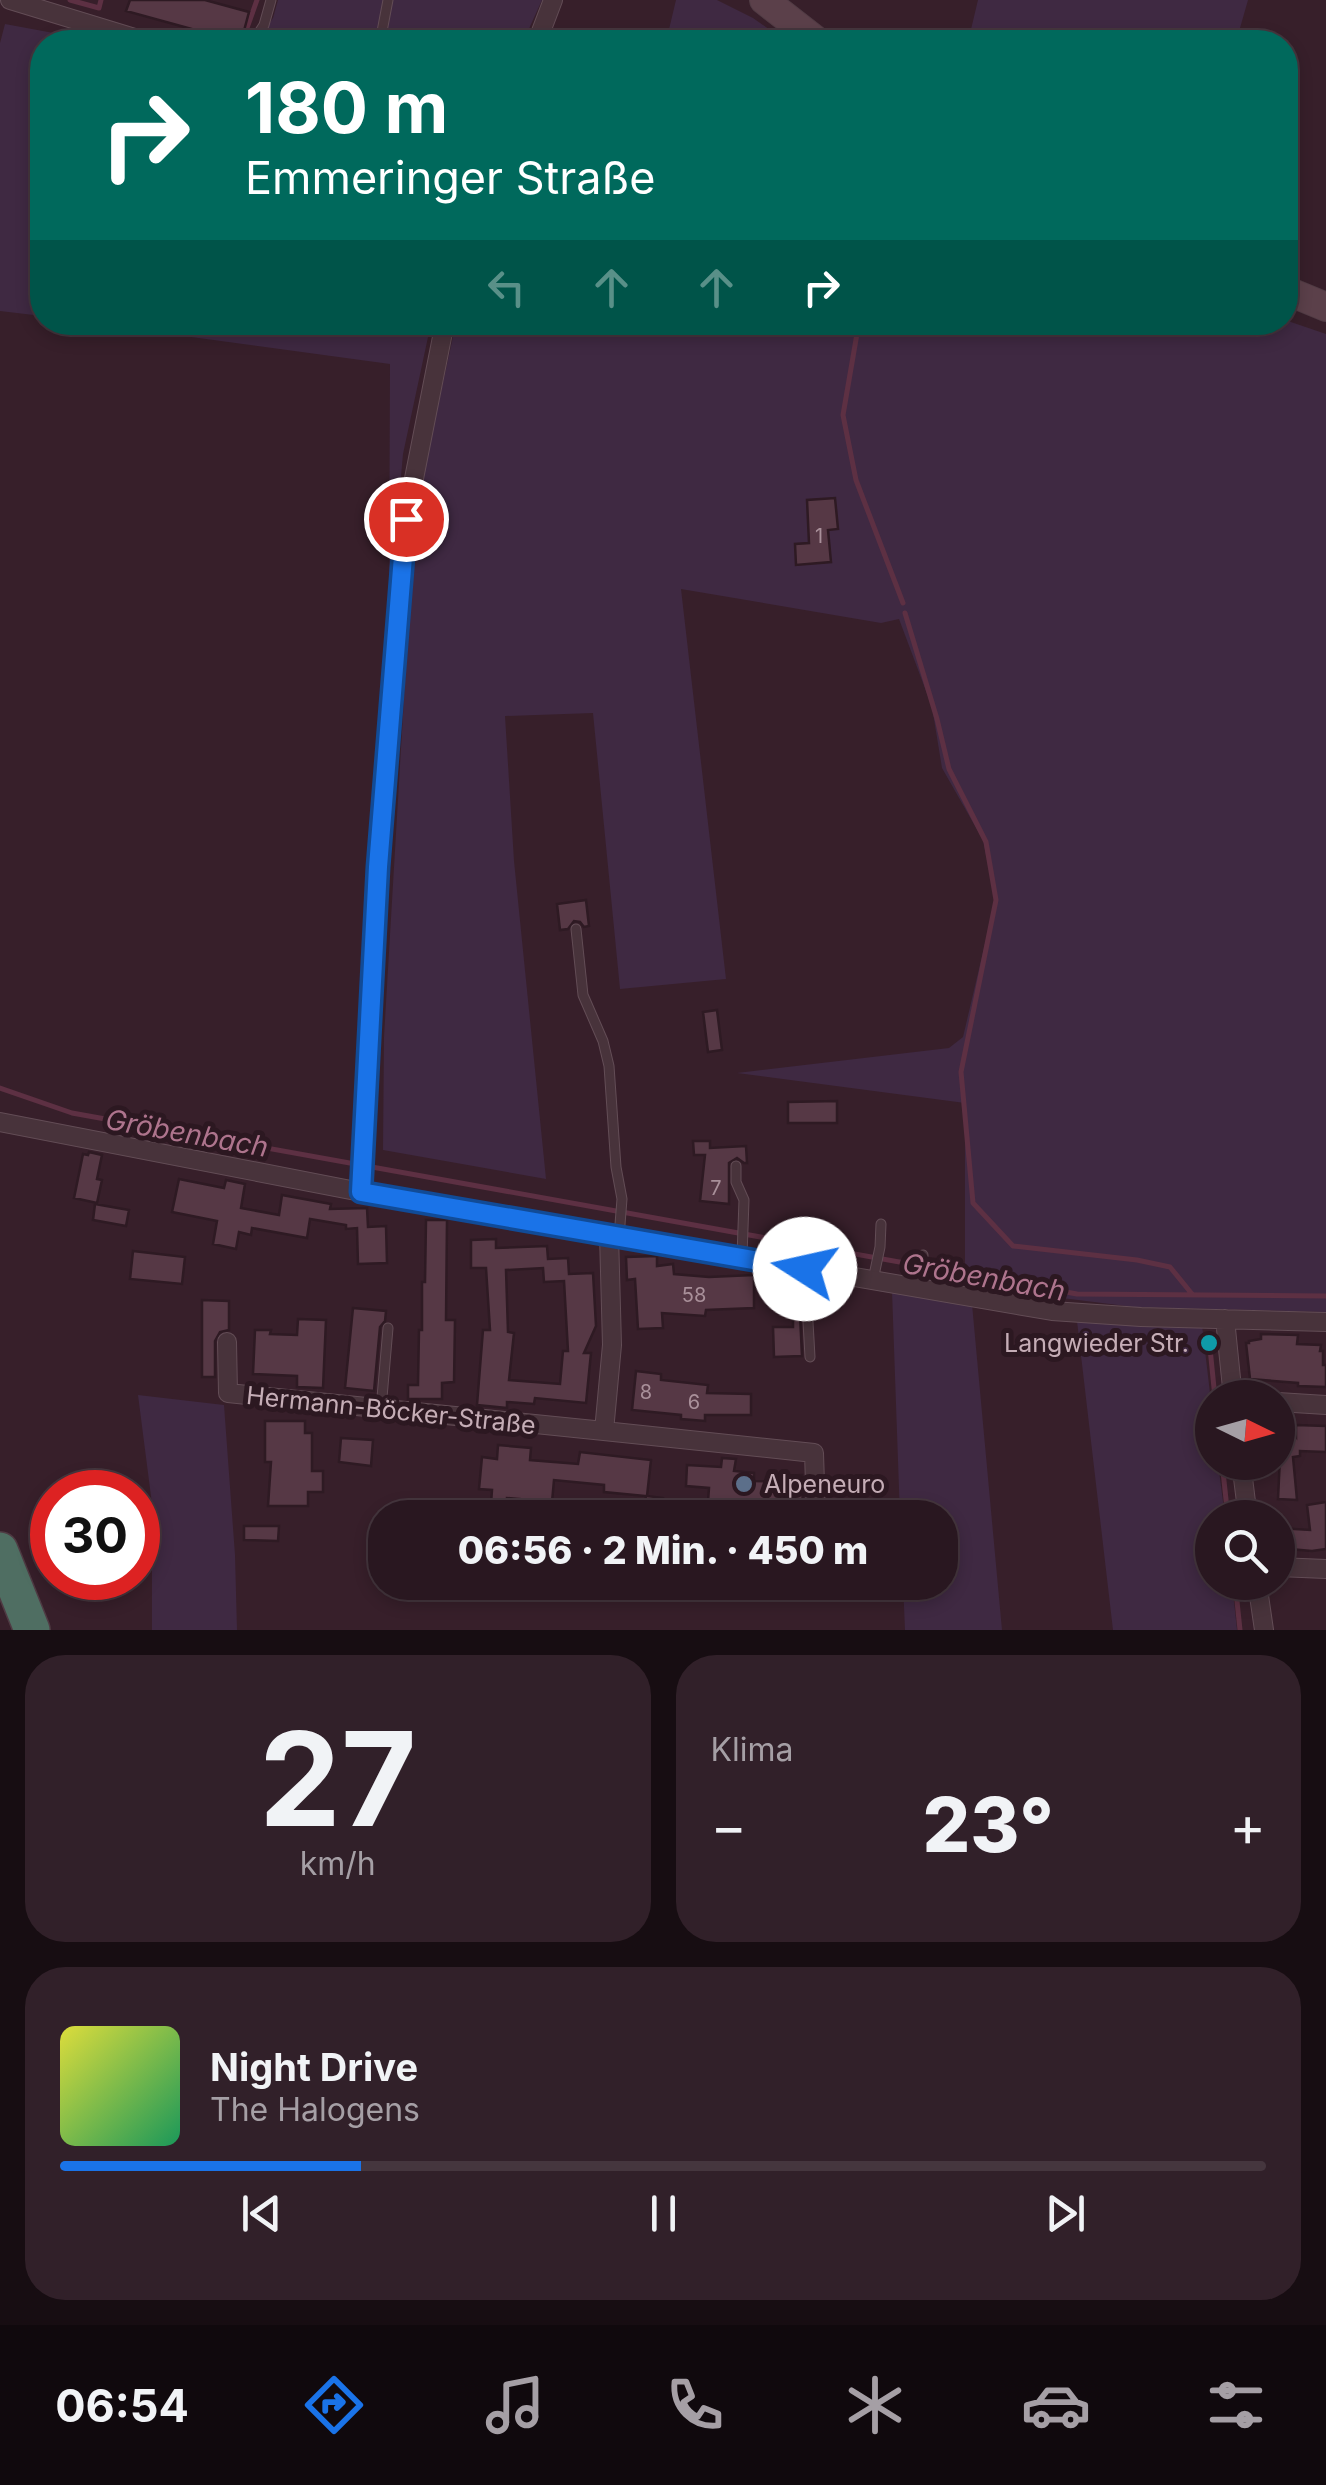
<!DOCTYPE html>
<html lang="de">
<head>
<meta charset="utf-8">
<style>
  body { margin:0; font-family:Inter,sans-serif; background:#312029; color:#f1f3f6; height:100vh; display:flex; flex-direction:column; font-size:38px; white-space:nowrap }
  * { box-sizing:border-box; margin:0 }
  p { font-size:32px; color:#a59fa5 }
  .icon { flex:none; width:55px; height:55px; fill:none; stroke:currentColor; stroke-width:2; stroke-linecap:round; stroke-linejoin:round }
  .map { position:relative; height:1630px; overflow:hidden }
  .side { display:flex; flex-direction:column; gap:25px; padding:25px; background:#170d12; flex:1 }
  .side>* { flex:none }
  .hud { position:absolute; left:30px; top:30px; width:1268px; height:305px; border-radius:40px; box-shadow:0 5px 15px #0003,0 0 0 2px #45363e; background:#00695c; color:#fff; overflow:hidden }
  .needle { width:65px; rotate:95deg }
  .fabs { position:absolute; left:1195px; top:1380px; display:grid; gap:20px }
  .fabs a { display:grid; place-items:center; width:100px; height:100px; border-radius:50%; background:#291720; box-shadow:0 5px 15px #0003,0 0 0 2px #45363e; font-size:50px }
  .speed { position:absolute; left:30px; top:1470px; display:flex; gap:20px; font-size:50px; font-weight:700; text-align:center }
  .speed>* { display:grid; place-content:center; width:130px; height:130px; border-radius:50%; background:#291720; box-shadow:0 5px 15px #0003,0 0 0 2px #45363e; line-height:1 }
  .speed .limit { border:15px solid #d22; background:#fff; color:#111 }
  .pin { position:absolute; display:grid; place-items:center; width:85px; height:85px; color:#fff; margin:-42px; border:5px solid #fff; border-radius:50%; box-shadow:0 2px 10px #0007 }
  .me { position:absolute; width:110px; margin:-55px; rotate:280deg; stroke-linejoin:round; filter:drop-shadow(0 0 8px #0008) }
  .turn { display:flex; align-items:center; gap:35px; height:210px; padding:0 50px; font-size:45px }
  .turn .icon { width:130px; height:130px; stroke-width:2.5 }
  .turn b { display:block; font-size:70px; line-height:85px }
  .lanes { display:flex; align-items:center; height:95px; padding:0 50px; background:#0003; justify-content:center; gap:50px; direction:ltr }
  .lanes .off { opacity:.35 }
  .big { font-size:75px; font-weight:800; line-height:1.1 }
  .side .widget { flex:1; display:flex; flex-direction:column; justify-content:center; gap:15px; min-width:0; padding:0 35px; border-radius:40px; background:#312029 }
  .side .dial { align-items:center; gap:0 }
  .dial b { font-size:130px; line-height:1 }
  .song { display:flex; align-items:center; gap:30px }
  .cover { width:120px; height:120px; border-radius:15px; background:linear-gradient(135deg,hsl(60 70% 55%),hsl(150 70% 35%)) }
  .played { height:10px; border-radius:5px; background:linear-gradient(90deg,#1a73e8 25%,#45363e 25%) }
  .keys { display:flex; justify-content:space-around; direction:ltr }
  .heat { display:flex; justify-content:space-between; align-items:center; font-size:55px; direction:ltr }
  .side .tiles { flex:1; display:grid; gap:25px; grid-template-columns:1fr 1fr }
  .widget:last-child { grid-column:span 2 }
  .trip { position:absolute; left:368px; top:1500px; width:590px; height:100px; border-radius:40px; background:#291720; box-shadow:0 5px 15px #0003,0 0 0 2px #45363e; font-weight:800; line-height:100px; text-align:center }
  .tabs { display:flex; height:160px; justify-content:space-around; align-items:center; background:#10090d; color:#a59fa5 }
  .tabs .icon { width:70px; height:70px }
  .tabs .current { color:#1a73e8 }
  .tabs b { font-size:45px; color:#f1f3f6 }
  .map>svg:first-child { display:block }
  .green { fill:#3f2942 }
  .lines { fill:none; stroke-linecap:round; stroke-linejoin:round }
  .stream { stroke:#5d3043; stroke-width:5 }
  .building { fill:#563845; stroke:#2e1a23; stroke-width:2.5; fill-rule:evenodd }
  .lane-casing { stroke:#634d56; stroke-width:11 }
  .street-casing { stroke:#634d56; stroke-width:20 }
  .secondary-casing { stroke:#513c45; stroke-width:30 }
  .highway-casing { stroke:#4f3a43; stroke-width:38 }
  .lane { stroke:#48333b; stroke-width:9 }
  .street { stroke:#48333b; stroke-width:18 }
  .secondary { stroke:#5b404a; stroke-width:28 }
  .highway { stroke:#4f6e62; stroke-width:35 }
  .route-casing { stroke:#114b97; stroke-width:25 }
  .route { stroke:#1a73e8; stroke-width:18 }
  .culture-dot { fill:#0f9aa8; stroke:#2c1821; stroke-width:4 }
  .service-dot { fill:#5c6f8a; stroke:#2c1821; stroke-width:4 }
  .labels { text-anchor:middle; stroke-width:10; stroke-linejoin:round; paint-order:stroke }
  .number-label { font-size:20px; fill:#a9909a }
  .poi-label { font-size:25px; fill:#c5adb6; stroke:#2c1821; text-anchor:end }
  .street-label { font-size:25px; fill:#c5adb6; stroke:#2c1821 }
  .water-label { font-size:28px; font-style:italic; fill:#ae748d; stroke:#2c1821 }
</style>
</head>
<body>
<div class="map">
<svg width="1326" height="1630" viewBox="0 0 1326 1630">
  <rect width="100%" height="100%" fill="#371f2a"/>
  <!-- green -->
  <path class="green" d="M278,0H542L523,42H256L273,18Z
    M676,0H717L753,18L787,42H666Z
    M978,0H1248L1236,42H968Z
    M5,24L59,34L60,42H42V316L0,311V43Z
    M1285,320L1326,334V1312L1134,1307L965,1286V1103L737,1073L949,1048L963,1037L995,901L983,840L942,768L932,707L899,619L881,623L681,589L726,979L620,989L593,713L505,716L514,861L546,1179L383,1150L384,1037L415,511L456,323L1285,322Z
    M88,323H431L403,454L389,611L390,364Z
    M892,1291L972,1304L1002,1630H905L903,1583L940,1582V1518L900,1517Z
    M1077,1321L1202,1325L1212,1410V1462L1218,1463L1225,1517L1212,1518V1582L1232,1583L1237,1630H1113Z
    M138,1395L224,1405L235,1555L237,1630H152V1504Z"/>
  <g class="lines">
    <!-- stream -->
    <path class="stream" d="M70,0L99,8L101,0
      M252,39L247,28L257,0
      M859,322L843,415L856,480L903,603
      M905,613L937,719L949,769L986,842L996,900L961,1072L973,1203L1013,1246L1137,1260L1170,1267L1192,1294
      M0,1088L72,1113L1077,1294L1326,1296
      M1210,1348L1215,1398
      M1222,1462L1228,1518
      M1235,1582L1240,1630"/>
  </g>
  <!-- building -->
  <path class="building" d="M130,0H205L249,12L241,42H239L126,11Z
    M835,498L838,529L828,530L831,562L796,565L795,544L809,543L807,500Z
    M586,900L589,926L584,927L580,922L574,921L568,929L560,930L557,904Z
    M717,1010L722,1050L708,1052L703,1012Z
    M837,1101V1123H788V1102Z
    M693,1141H710V1148L746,1146L747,1163H744L737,1158L729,1163V1204L700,1201L705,1155H694Z
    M89,1152L102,1155L97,1179L102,1180L97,1203L74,1198L83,1154L88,1155Z
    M179,1179L224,1188L226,1180L245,1184L241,1208L279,1215L282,1195L331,1204L330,1209L367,1208L368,1227L386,1226L387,1263L358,1264L357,1228L346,1229V1225L310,1219L307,1238L252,1228L251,1235L239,1232L236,1249L213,1244L217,1221L172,1212Z
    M95,1204L129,1210L126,1226L93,1220Z
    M426,1220H447L446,1320H455L454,1382L442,1383V1399H408V1385H418L419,1330H422V1282H425Z
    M496,1239V1248L547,1246L548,1259L568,1258L569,1274L593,1273L596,1326L584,1353H591L586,1403L535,1398L534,1404L507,1402V1408L477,1405L483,1330H490L486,1268H471V1240ZM543,1268L544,1282L564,1281L568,1351H563L560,1384L509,1380L514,1333L508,1332L506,1270Z
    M133,1251L185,1257L182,1284L130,1279Z
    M657,1256V1266L673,1264L674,1274L709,1277L754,1275V1308L706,1310L705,1316L662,1313L663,1328L638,1329L635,1279L627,1280L626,1257Z
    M202,1300L229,1301V1330L220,1332L215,1341V1377H202Z
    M353,1308L386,1311L385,1321L380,1327L374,1391L345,1388Z
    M800,1315L802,1356L774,1357L773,1327H793V1316Z
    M298,1319L326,1320L323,1388L297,1387V1376L253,1374L255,1330H271L270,1334L297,1335Z
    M1261,1334L1298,1335L1297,1344L1321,1345L1320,1351H1323V1365H1326V1387L1298,1386V1383L1250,1379L1246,1343H1249V1341L1261,1339Z
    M636,1371L661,1374V1380L708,1385L707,1393L751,1394V1415H705V1421L681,1419V1415L632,1410Z
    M265,1421H305V1433H312V1471H323V1492H308V1506H268L271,1462H265Z
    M1278,1424H1289L1296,1436V1425L1326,1426V1452L1300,1451V1456L1293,1457L1297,1500L1278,1499L1280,1457L1278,1458Z
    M341,1438L373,1440L371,1466L339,1462Z
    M498,1445L531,1448L530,1460L578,1464L580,1452L651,1460L647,1496L663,1498L661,1518L643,1516L646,1496L604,1492V1485L554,1480L552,1502L507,1498L506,1518H490L492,1490L479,1489L482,1457L497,1459Z
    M722,1458L736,1459L734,1471L754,1473V1481L783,1482V1476L802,1475L803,1514H749V1518H720V1516L707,1515L709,1488L686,1486L687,1465L721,1467Z
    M1326,1502V1549L1312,1551L1278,1548V1528L1310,1530L1307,1505Z
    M244,1526H279L278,1541L244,1540Z"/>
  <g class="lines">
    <defs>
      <path id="lane" d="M253,42L264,25L271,0
        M380,42L388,0
        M576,929L583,995L603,1041L609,1066L616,1167L622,1199L619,1237
        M736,1166V1182L744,1200L742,1256
        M805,1269L810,1357
        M873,1280L880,1247L881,1224
        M917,1287L923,1255
        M381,1409L388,1328"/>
      <path id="street" d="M10,0L148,42
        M537,42L553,0
        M0,1122L361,1192L1052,1311L1141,1317L1326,1322
        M361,1192L378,867L406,519L445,322
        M609,1235L612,1345L604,1431L814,1453L816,1515
        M1225,1319L1233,1398
        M227,1342L228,1393L604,1431
        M1278,1402L1326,1405
        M1241,1462L1248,1518
        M1278,1567L1326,1569
        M1257,1582L1264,1630"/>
      <path id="secondary" d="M764,0L818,42
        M1285,290L1326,307"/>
      <path id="highway" d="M0,1550L32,1630"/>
    </defs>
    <!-- lane casing -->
    <use href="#lane" class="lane-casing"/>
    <!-- street casing -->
    <use href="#street" class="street-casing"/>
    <!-- secondary casing -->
    <use href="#secondary" class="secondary-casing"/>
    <!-- highway casing -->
    <use href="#highway" class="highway-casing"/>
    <!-- lane -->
    <use href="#lane" class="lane"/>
    <!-- street -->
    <use href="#street" class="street"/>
    <!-- secondary -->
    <use href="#secondary" class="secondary"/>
    <!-- highway -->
    <use href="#highway" class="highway"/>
  </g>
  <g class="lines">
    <defs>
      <path id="route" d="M406,519L378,867L361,1192L805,1269"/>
    </defs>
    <!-- route casing -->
    <use href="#route" class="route-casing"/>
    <!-- route -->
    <use href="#route" class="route"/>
  </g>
  <!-- markers -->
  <circle class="culture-dot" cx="1209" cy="1343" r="10"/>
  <circle class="service-dot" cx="744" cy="1484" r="10"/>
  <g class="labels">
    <!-- number labels -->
    <g class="number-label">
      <text x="819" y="543">1</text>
      <text x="716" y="1195">7</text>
      <text x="694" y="1302">58</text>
      <text x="646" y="1399">8</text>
      <text x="694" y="1409">6</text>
    </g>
    <!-- poi labels -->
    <g class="poi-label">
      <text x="1189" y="1352">Langwieder Str.</text>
      <text x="764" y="1493" text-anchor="start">Alpeneuro</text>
    </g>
    <!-- street labels -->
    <g class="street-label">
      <text transform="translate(391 1410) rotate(6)" y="9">Hermann-Böcker-Straße</text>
    </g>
    <!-- water labels -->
    <g class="water-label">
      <text transform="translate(187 1133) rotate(10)" y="10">Gröbenbach</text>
      <text transform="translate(984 1277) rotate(10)" y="10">Gröbenbach</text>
    </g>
  </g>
</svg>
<div class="fabs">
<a><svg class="needle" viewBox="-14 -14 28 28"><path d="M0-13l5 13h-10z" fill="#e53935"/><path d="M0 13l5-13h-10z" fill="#a59fa5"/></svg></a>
<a><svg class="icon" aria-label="search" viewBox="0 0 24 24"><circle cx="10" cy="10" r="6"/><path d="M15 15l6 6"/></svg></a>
</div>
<div class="speed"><div class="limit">30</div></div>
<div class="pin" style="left:406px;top:519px;background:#d93025"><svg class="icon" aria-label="arrive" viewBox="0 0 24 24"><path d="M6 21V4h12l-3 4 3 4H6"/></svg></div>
<svg class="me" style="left:805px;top:1269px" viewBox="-20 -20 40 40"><circle r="19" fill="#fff"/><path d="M0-13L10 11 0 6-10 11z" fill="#1a73e8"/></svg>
<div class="trip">06:56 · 2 Min. · 450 m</div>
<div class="hud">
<div class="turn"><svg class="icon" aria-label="right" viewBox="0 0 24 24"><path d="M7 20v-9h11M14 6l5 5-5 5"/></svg><div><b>180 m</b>Emmeringer Straße</div></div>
<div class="lanes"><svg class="icon off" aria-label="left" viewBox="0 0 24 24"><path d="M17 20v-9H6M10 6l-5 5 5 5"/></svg><svg class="icon off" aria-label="ahead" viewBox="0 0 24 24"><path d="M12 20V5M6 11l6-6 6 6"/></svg><svg class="icon off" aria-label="ahead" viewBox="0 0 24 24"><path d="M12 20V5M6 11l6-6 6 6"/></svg><svg class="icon" aria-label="right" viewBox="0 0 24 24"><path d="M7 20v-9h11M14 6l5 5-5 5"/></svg></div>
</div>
</div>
<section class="side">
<div class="tiles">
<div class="widget dial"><b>27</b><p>km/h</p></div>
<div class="widget"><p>Klima</p>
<div class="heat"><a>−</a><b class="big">23°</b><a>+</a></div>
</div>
<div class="widget">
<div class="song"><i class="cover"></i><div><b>Night Drive</b><p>The Halogens</p></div></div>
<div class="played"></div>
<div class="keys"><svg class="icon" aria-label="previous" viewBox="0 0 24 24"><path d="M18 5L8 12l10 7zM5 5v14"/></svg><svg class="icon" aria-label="pause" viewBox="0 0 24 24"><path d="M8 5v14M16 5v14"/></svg><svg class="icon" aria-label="next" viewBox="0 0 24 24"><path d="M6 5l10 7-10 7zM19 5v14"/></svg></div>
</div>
</div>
</section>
<nav class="tabs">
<b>06:54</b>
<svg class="icon current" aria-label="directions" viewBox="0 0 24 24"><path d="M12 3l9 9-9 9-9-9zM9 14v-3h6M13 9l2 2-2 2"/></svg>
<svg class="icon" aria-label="music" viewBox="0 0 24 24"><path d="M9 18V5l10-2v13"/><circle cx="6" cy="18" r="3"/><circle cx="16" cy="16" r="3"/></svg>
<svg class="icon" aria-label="phone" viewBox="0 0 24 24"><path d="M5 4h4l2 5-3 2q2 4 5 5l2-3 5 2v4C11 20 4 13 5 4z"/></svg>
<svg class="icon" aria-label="climate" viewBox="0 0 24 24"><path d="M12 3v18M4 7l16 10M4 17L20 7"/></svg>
<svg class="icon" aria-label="car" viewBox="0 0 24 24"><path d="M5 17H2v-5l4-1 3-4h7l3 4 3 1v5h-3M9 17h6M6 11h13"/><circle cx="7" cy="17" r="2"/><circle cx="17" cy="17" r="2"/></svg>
<svg class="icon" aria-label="filters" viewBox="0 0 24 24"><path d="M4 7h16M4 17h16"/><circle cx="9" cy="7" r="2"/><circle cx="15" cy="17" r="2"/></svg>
</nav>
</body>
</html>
